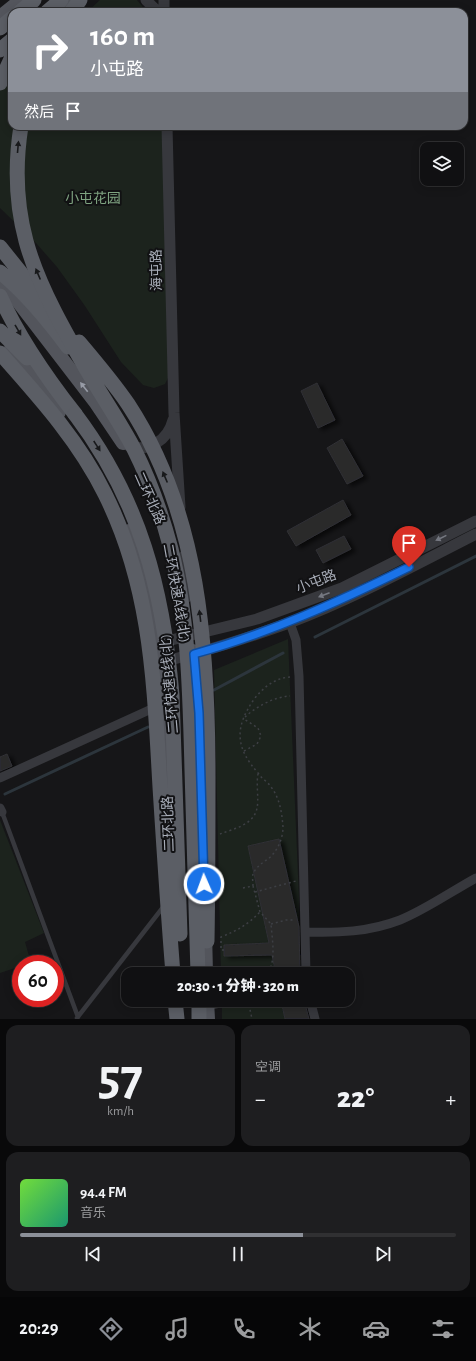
<!DOCTYPE html>
<html lang="zh">
<head>
<meta charset="utf-8">
<style>
  body { margin:0; font-family:"Alegreya Sans","Noto Sans SC",sans-serif; background:#1e1e20; color:#f1f3f6; height:100vh; display:flex; flex-direction:column; font-size:15px; white-space:nowrap }
  * { box-sizing:border-box; margin:0 }
  p { font-size:13px; color:#9c9d9f }
  .icon { flex:none; width:22px; height:22px; fill:none; stroke:currentColor; stroke-width:2; stroke-linecap:round; stroke-linejoin:round }
  .map { position:relative; height:1019px; overflow:hidden }
  .details { display:flex; flex-direction:column; gap:6px; padding:6px; background:#09090a; flex:1 }
  .details>* { flex:none }
  .guide { position:absolute; left:8px; top:8px; width:460px; height:122px; border-radius:12px; box-shadow:0 2px 10px #0003,0 0 0 1px #303032; background:#8c9099; color:#fff; overflow:hidden }
  .controls { position:absolute; left:420px; top:142px; display:grid; gap:8px }
  .controls a { display:grid; place-items:center; width:44px; height:44px; border-radius:8px; background:#101012; box-shadow:0 2px 10px #0003,0 0 0 1px #303032; font-size:20px }
  .speed { position:absolute; left:12px; top:955px; display:flex; gap:8px; font-size:20px; font-weight:700; text-align:center }
  .speed>* { display:grid; place-content:center; width:52px; height:52px; border-radius:50%; background:#101012; box-shadow:0 2px 10px #0003,0 0 0 1px #303032; line-height:1 }
  .speed .limit { border:6px solid #d22; background:#fff; color:#111 }
  .pin { position:absolute; display:grid; place-items:center; width:34px; height:34px; color:#fff; margin:-41px -17px; border-radius:50% 50% 50% 0; rotate:-45deg; box-shadow:0 0 4px #0007 }
  .pin .icon { rotate:45deg }
  .me { position:absolute; width:44px; margin:-22px; rotate:358deg; stroke-linejoin:round; filter:drop-shadow(0 0 3px #0008) }
  .turn { display:flex; align-items:center; gap:14px; height:84px; padding:0 16px; font-size:18px }
  .turn .icon { width:52px; height:52px; stroke-width:2.5 }
  .turn b { display:block; font-size:28px; line-height:34px }
  .then { display:flex; align-items:center; height:38px; padding:0 16px; background:#0003; gap:8px; font-size:15px }
  .big { font-size:30px; font-weight:800; line-height:1.1 }
  .details .widget { flex:1; display:flex; flex-direction:column; justify-content:center; gap:6px; min-width:0; padding:0 14px; border-radius:12px; background:#1e1e20 }
  .details .dial { align-items:center; gap:0 }
  .dial b { font-size:52px; line-height:1 }
  .song { display:flex; align-items:center; gap:12px }
  .cover { width:48px; height:48px; border-radius:6px; background:linear-gradient(135deg,hsl(100 70% 55%),hsl(160 70% 35%)) }
  .played { height:4px; border-radius:2px; background:linear-gradient(90deg,#8c9099 65%,#303032 65%) }
  .keys { display:flex; justify-content:space-around; direction:ltr }
  .heat { display:flex; justify-content:space-between; align-items:center; font-size:22px; direction:ltr }
  .details .tiles { flex:1; display:grid; gap:6px; grid-template-columns:1fr 1fr }
  .widget:last-child { grid-column:span 2 }
  .trip { position:absolute; left:121px; top:967px; width:234px; height:40px; border-radius:12px; background:#101012; box-shadow:0 2px 10px #0003,0 0 0 1px #303032; font-weight:800; line-height:40px; text-align:center }
  .dock { display:flex; height:64px; justify-content:space-around; align-items:center; background:#060607; color:#9c9d9f }
  .dock .icon { width:28px; height:28px }
  .dock .selected { color:#8c9099 }
  .dock b { font-size:18px; color:#f1f3f6 }
  .map>svg:first-child { display:block }
  .green { fill:#1c231d }
  .lines { fill:none; stroke-linecap:round; stroke-linejoin:round }
  .stream { stroke:#2c353c; stroke-width:3 }
  .building { fill:#29292c; stroke:#303034; filter:url(#shadow) }
  .path { stroke:#3d3f44; stroke-width:1.5; stroke-dasharray:2 3; stroke-linecap:butt }
  .service { stroke:#37383d; stroke-width:4.5 }
  .pedestrian { stroke:#37383d; stroke-width:7 }
  .minor { stroke:#37383d; stroke-width:9 }
  .tertiary { stroke:#37383d; stroke-width:11 }
  .primary { stroke:#53555c; stroke-width:14 }
  .trunk { stroke:#5b5e65; stroke-width:15 }
  .trunk-bridge { stroke:#5b5e65; stroke-width:15 }
  .oneway { fill:#18191b }
  .oneway2 { fill:#979ba6 }
  .oneway3 { fill:#757881 }
  .route-casing { stroke:#114b97; stroke-width:10 }
  .route { stroke:#1a73e8; stroke-width:7 }
  .labels { text-anchor:middle; stroke-width:4; stroke-linejoin:round; paint-order:stroke }
  .park-label { font-size:14px; fill:#7fa381; stroke:#111113 }
  .street-label { font-size:14px; fill:#a8adb8; stroke:#111113 }
</style>
</head>
<body>
<div class="map">
<svg width="476" height="1019" viewBox="0 0 476 1019">
  <defs>
    <filter id="shadow"><feDropShadow dx="4.5" dy="2.5" stdDeviation="2" flood-color="#0009"/></filter>
  </defs>
  <rect width="100%" height="100%" fill="#161618"/>
  <!-- green -->
  <path class="green" d="M100,0H137L147,12H87Z
    M12,78V126H164L170,374L165,384L154,388L143,385L121,362L85,306L57,267L36,243L0,208V88Z
    M288,639L299,899L298,974H221L214,670Z
    M0,820L44,933L25,942L31,963L21,964V966L0,973Z
    M222,1000H304L308,1019H222Z"/>
  <g class="lines">
    <!-- stream -->
    <path class="stream" d="M315,637L476,556
      M214,690L283,653
      M5,794L148,727"/>
  </g>
  <!-- building -->
  <path class="building" d="M317,383L335,420L318,428L301,391Z
    M342,439L363,476L347,484L327,448Z
    M343,500L351,515L296,546L287,531Z
    M344,536L351,549L323,563L316,550Z
    M7,754L12,766L0,771V757Z
    M279,839L299,927L300,974H276L272,955L224,956V945L269,943L248,846Z
    M281,1000H304L309,1019H285Z"/>
  <g class="lines">
    <!-- path -->
    <path class="path" d="M245,717C257,706 274,697 290,696
      M244,751L257,744L261,736L258,728L244,719
      M220,834C233,829 254,825 257,808C259,800 256,784 258,774
      M253,886C253,882 252,877 253,874C256,867 262,863 268,859C277,852 283,839 283,827C282,814 280,798 271,787C268,782 262,779 259,774C235,748 234,727 255,698C264,687 275,678 290,677
      M243,888L253,886L260,912L271,924C272,938 277,965 266,974
      M255,892L296,881
      M271,924L286,920H295
      M224,950H221V937C238,930 246,926 260,912
      M248,1000L252,1019"/>
    <!-- service -->
    <path class="service" d="M2,812L78,1017
      M77,1018L164,906"/>
    <!-- pedestrian -->
    <path class="pedestrian" d="M207,1007L237,1000"/>
    <!-- minor -->
    <path class="minor" d="M290,623L296,640L299,676L306,974
      M0,778L158,706
      M0,808L2,812
      M306,932C338,933 369,932 400,920C425,910 452,891 476,878
      M310,1000L315,1019"/>
    <!-- tertiary -->
    <path class="tertiary" d="M146,0L158,12
      M164,0V12
      M167,126L174,413L180,507
      M127,445C148,454 168,440 173,420
      M184,556L187,597
      M159,643L257,619L342,588L476,521
      M161,662C205,652 247,638 289,623C353,599 415,565 476,534"/>
    <!-- primary -->
    <path class="primary" d="M60,12L75,0
      M0,17L21,0
      M0,278L96,403L123,443
      M11,349L59,412
      M129,531C162,616 165,705 167,794
      M193,651L198,701L201,770
      M205,930L206,974
      M207,1000L208,1019"/>
    <!-- trunk -->
    <path class="trunk" d="M20,12L34,0
      M47,12L61,0
      M71,12L80,0
      M0,28L12,18
      M0,50L12,40
      M0,83L12,57
      M0,247L41,298
      M0,272C26,293 48,320 68,347
      M0,296C19,338 46,377 75,414
      M0,331L27,358
      M175,1000L177,1019
      M199,1000V1019"/>
    <!-- trunk-bridge -->
    <path class="trunk-bridge" d="M21,126C15,164 16,204 26,241C38,286 67,336 91,377C105,401 121,424 134,449C150,481 162,515 171,549C189,621 190,696 192,770C194,838 196,906 198,974
      M79,342C96,362 113,382 128,404C200,514 208,648 208,776C208,831 208,886 207,941
      M0,353C39,397 79,441 105,494C152,588 154,685 160,787C164,850 168,912 173,974
      M75,414C140,500 163,589 172,695L180,934"/>
  </g>
  <!-- one-way arrows -->
  <defs><path id="oneway-solid" d="M-6-.8H1V-3.2L6.5 0L1 3.2V.8H-6Z"/></defs>
  <g class="oneway">
    <use href="#oneway-solid" transform="translate(18 147) rotate(-85)"/>
    <use href="#oneway-solid" transform="translate(38 274) rotate(-113)"/>
    <use href="#oneway-solid" transform="translate(18 330) rotate(60)"/>
    <use href="#oneway-solid" transform="translate(97 446) rotate(57)"/>
    <use href="#oneway-solid" transform="translate(165 477) rotate(-113)"/>
    <use href="#oneway-solid" transform="translate(200 616) rotate(-97)"/>
  </g>
  <use class="oneway2" href="#oneway-solid" transform="translate(84 387) rotate(-128)"/>
  <g class="oneway3">
    <use href="#oneway-solid" transform="translate(441 538) rotate(154)"/>
    <use href="#oneway-solid" transform="translate(324 595) rotate(159)"/>
  </g>
  <g class="lines">
    <defs>
      <path id="route" d="M204,884L199,713L194,654C270,633 338,602 409,567"/>
    </defs>
    <!-- route casing -->
    <use href="#route" class="route-casing"/>
    <!-- route -->
    <use href="#route" class="route"/>
  </g>
  <g class="labels">
    <!-- park labels -->
    <g class="park-label">
      <text x="93" y="203">小屯花园</text>
    </g>
    <!-- street labels -->
    <g class="street-label">
      <text transform="translate(156 270) rotate(-91)" y="5">海屯路</text>
      <text transform="translate(150 498) rotate(66)" y="5">二环北路</text>
      <text transform="translate(316 581) rotate(-21)" y="5">小屯路</text>
      <text transform="translate(177 593) rotate(80)" y="5">二环快速A线(北)</text>
      <text transform="translate(169 684) rotate(-95)" y="5">二环快速B线(北)</text>
      <text transform="translate(168 824) rotate(-92)" y="5">二环北路</text>
    </g>
  </g>
</svg>
<div class="controls">
<a><svg class="icon" aria-label="layers" viewBox="0 0 24 24"><path d="M12 4l9 5-9 5-9-5zM3 14l9 5 9-5"/></svg></a>
</div>
<div class="speed"><div class="limit">60</div></div>
<div class="pin" style="left:409px;top:567px;background:#d93025"><svg class="icon" aria-label="arrive" viewBox="0 0 24 24"><path d="M6 21V4h12l-3 4 3 4H6"/></svg></div>
<svg class="me" style="left:204px;top:884px" viewBox="-20 -20 40 40"><circle r="17" fill="#1a73e8" stroke="#fff" stroke-width="3"/><path d="M0-11L8 9 0 5-8 9z" fill="#fff"/></svg>
<div class="trip">20:30 · 1 分钟 · 320 m</div>
<div class="guide">
<div class="turn"><svg class="icon" aria-label="right" viewBox="0 0 24 24"><path d="M7 20v-9h11M14 6l5 5-5 5"/></svg><div><b>160 m</b>小屯路</div></div>
<div class="then">然后<svg class="icon" aria-label="arrive" viewBox="0 0 24 24"><path d="M6 21V4h12l-3 4 3 4H6"/></svg></div>
</div>
</div>
<section class="details">
<div class="tiles">
<div class="widget dial"><b>57</b><p>km/h</p></div>
<div class="widget"><p>空调</p>
<div class="heat"><a>−</a><b class="big">22°</b><a>+</a></div>
</div>
<div class="widget">
<div class="song"><i class="cover"></i><div><b>94.4 FM</b><p>音乐</p></div></div>
<div class="played"></div>
<div class="keys"><svg class="icon" aria-label="previous" viewBox="0 0 24 24"><path d="M18 5L8 12l10 7zM5 5v14"/></svg><svg class="icon" aria-label="pause" viewBox="0 0 24 24"><path d="M8 5v14M16 5v14"/></svg><svg class="icon" aria-label="next" viewBox="0 0 24 24"><path d="M6 5l10 7-10 7zM19 5v14"/></svg></div>
</div>
</div>
</section>
<nav class="dock">
<b>20:29</b>
<svg class="icon selected" aria-label="directions" viewBox="0 0 24 24"><path d="M12 3l9 9-9 9-9-9zM9 14v-3h6M13 9l2 2-2 2"/></svg>
<svg class="icon" aria-label="music" viewBox="0 0 24 24"><path d="M9 18V5l10-2v13"/><circle cx="6" cy="18" r="3"/><circle cx="16" cy="16" r="3"/></svg>
<svg class="icon" aria-label="phone" viewBox="0 0 24 24"><path d="M5 4h4l2 5-3 2q2 4 5 5l2-3 5 2v4C11 20 4 13 5 4z"/></svg>
<svg class="icon" aria-label="climate" viewBox="0 0 24 24"><path d="M12 3v18M4 7l16 10M4 17L20 7"/></svg>
<svg class="icon" aria-label="car" viewBox="0 0 24 24"><path d="M5 17H2v-5l4-1 3-4h7l3 4 3 1v5h-3M9 17h6M6 11h13"/><circle cx="7" cy="17" r="2"/><circle cx="17" cy="17" r="2"/></svg>
<svg class="icon" aria-label="filters" viewBox="0 0 24 24"><path d="M4 7h16M4 17h16"/><circle cx="9" cy="7" r="2"/><circle cx="15" cy="17" r="2"/></svg>
</nav>
</body>
</html>
